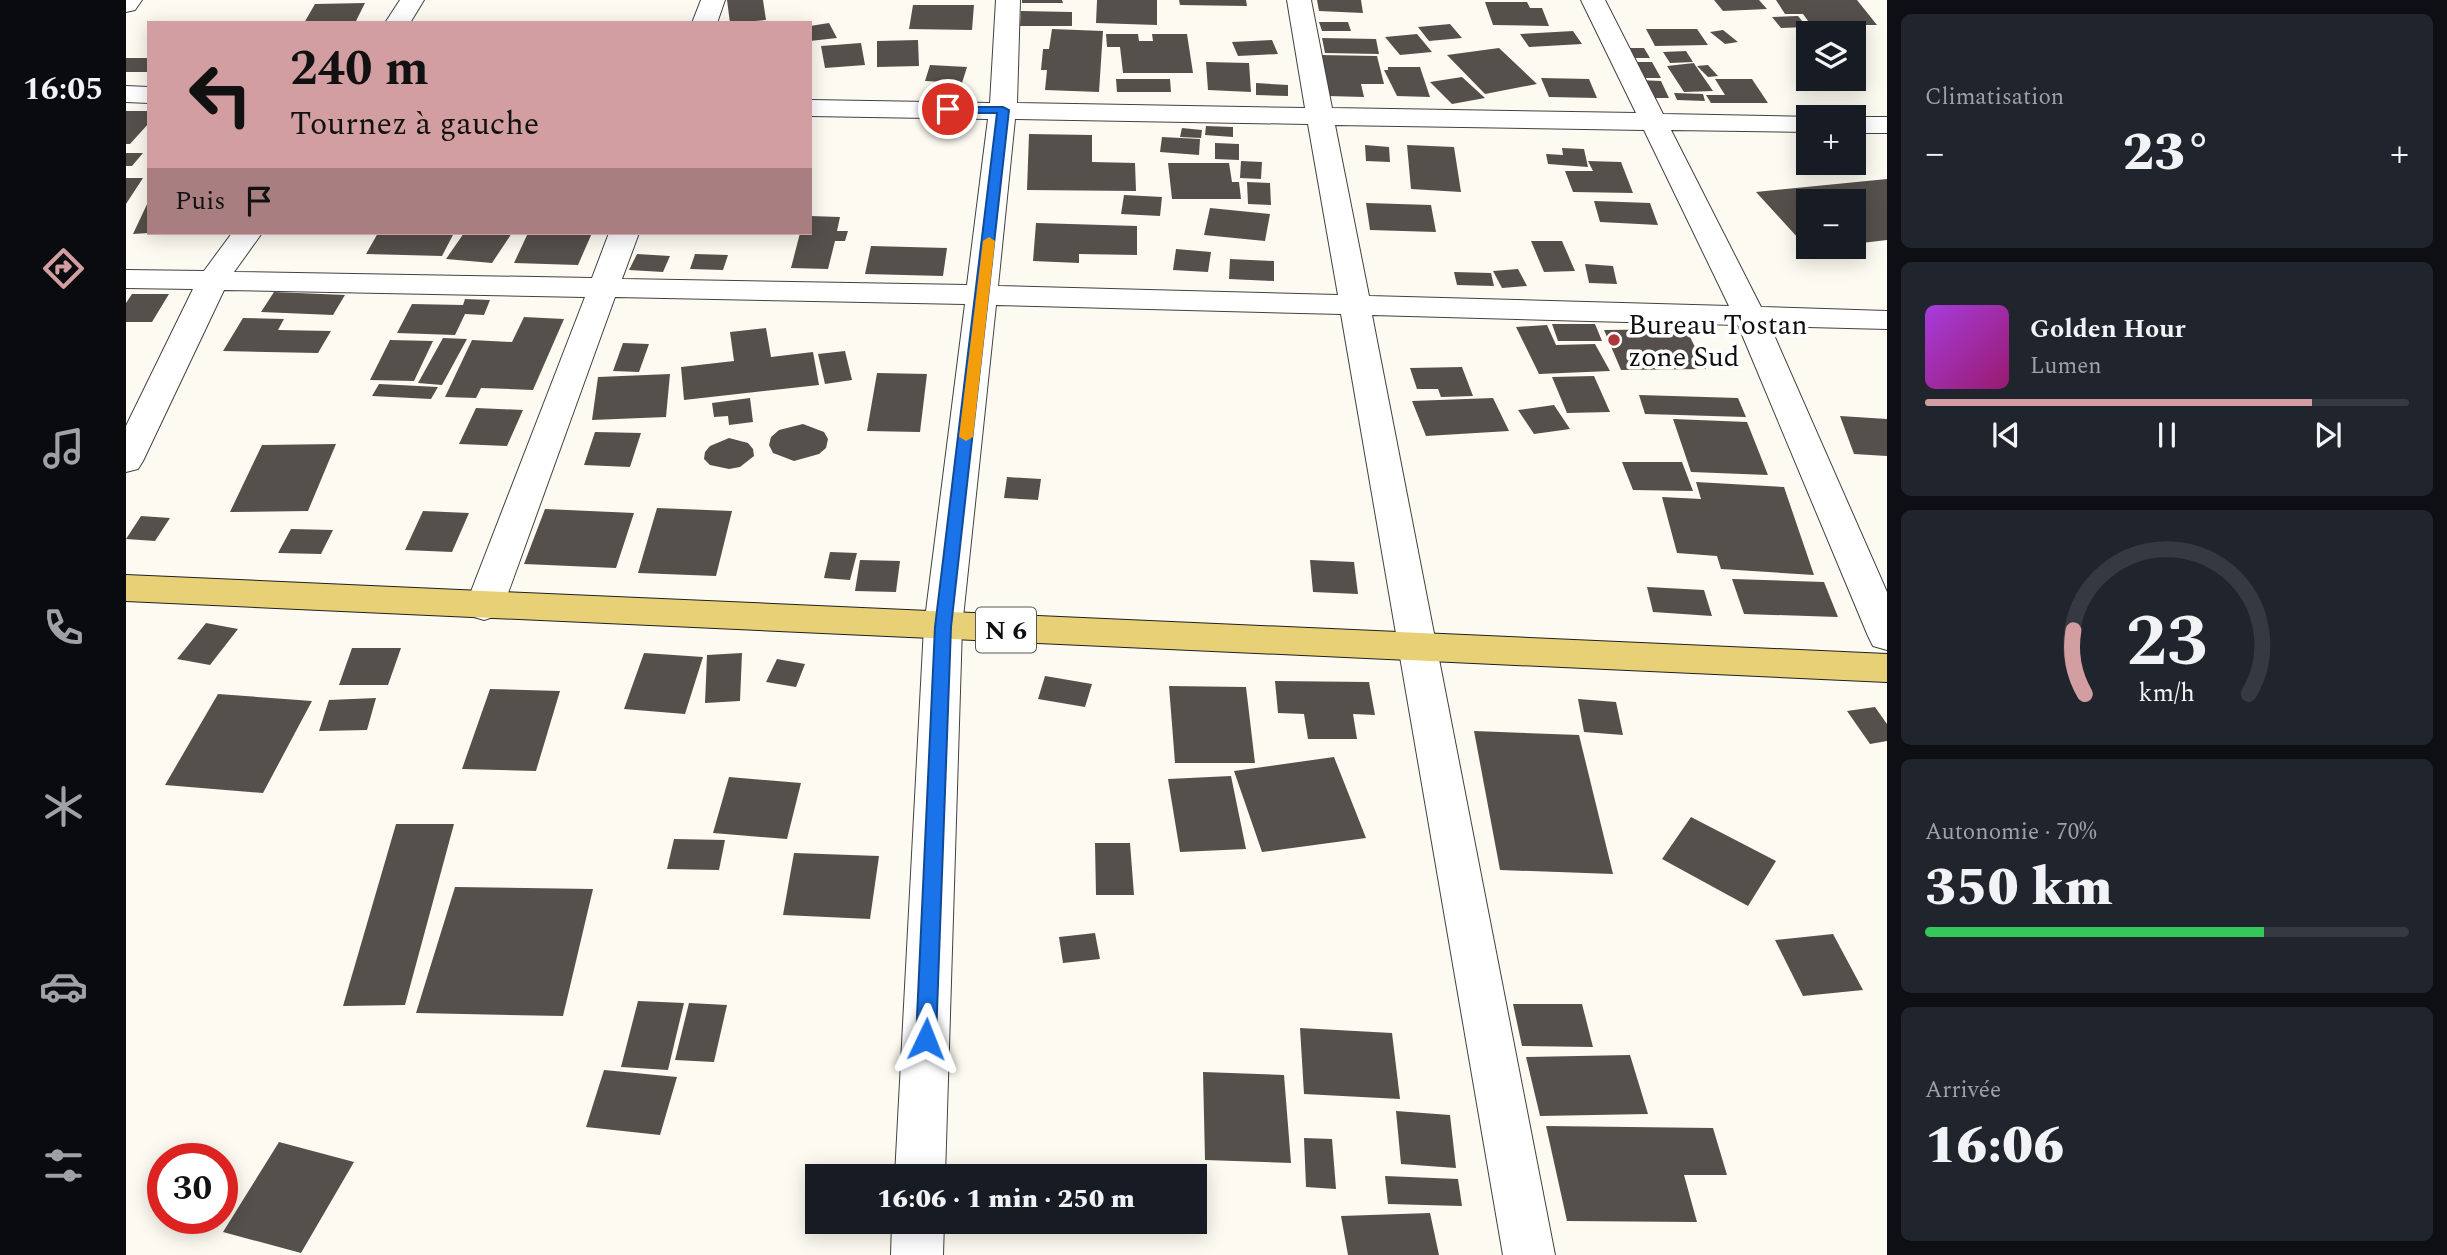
<!DOCTYPE html>
<html lang="fr">
<head>
<meta charset="utf-8">
<style>
  body { margin:0; font-family:Spectral,serif; background:#20242c; color:#f1f3f6; height:100vh; display:flex; flex-direction:column; font-size:26px; white-space:nowrap }
  * { box-sizing:border-box; margin:0 }
  p { font-size:23px; color:#9ea1a6 }
  .icon { flex:none; width:38px; height:38px; fill:none; stroke:currentColor; stroke-width:2; stroke-linecap:round; stroke-linejoin:round }
  .map { position:relative; flex:1; overflow:hidden }
  .details { display:flex; flex-direction:column; gap:14px; padding:14px; background:#0d0f14; width:560px }
  .details>* { flex:none }
  .banner { position:absolute; left:21px; top:21px; width:665px; height:214px; border-radius:0px; box-shadow:0 4px 18px #0003; background:#d39ea1; color:#111; overflow:hidden }
  .fabs { position:absolute; left:1670px; top:21px; display:grid; gap:14px }
  .fabs a { display:grid; place-items:center; width:70px; height:70px; border-radius:0px; background:#171b24; box-shadow:0 4px 18px #0003; font-size:35px }
  .speed { position:absolute; left:21px; top:1143px; display:flex; gap:14px; font-size:35px; font-weight:700; text-align:center }
  .speed>* { display:grid; place-content:center; width:91px; height:91px; border-radius:50%; background:#171b24; box-shadow:0 4px 18px #0003; line-height:1 }
  .speed .limit { border:10px solid #d22; background:#fff; color:#111 }
  .pin { position:absolute; display:grid; place-items:center; width:60px; height:60px; color:#fff; margin:-30px; border:4px solid #fff; border-radius:50%; box-shadow:0 2px 7px #0007 }
  .me { position:absolute; width:77px; margin:-38px; rotate:2deg; stroke-linejoin:round; filter:drop-shadow(0 0 5px #0008) }
  .turn { display:flex; align-items:center; gap:24px; height:147px; padding:0 28px; font-size:32px }
  .turn .icon { width:91px; height:91px; stroke-width:2.5 }
  .turn b { display:block; font-size:49px; line-height:60px }
  .then { display:flex; align-items:center; height:66px; padding:0 28px; background:#0003; gap:14px; font-size:26px }
  .big { font-size:52px; font-weight:800; line-height:1.1 }
  .details .widget { flex:1; display:flex; flex-direction:column; justify-content:center; gap:10px; min-width:0; padding:0 24px; border-radius:10px; background:#20242c }
  .details .dial { align-items:center; gap:0 }
  .dial svg { height:182px; overflow:visible; fill:none; stroke:#363941; stroke-width:7; stroke-linecap:round; text-anchor:middle }
  .dial text { fill:#f1f3f6; stroke:none }
  .song { display:flex; align-items:center; gap:21px }
  .cover { width:84px; height:84px; border-radius:10px; background:linear-gradient(135deg,hsl(280 70% 55%),hsl(320 70% 35%)) }
  .played { height:7px; border-radius:4px; background:linear-gradient(90deg,#d39ea1 80%,#363941 80%) }
  .keys { display:flex; justify-content:space-around; direction:ltr }
  .heat { display:flex; justify-content:space-between; align-items:center; font-size:38px; direction:ltr }
  .charge { height:10px; border-radius:5px; background:linear-gradient(90deg,#34c759 70%,#363941 0) }
  .trip { position:absolute; left:679px; top:1164px; width:402px; height:70px; border-radius:0px; background:#171b24; box-shadow:0 4px 18px #0003; font-weight:800; line-height:70px; text-align:center }
  main { display:flex; flex:1; min-height:0 }
  .menu { display:flex; flex-direction:column; width:126px; justify-content:space-around; align-items:center; background:#090b0e; color:#9ea1a6 }
  .menu .icon { width:49px; height:49px }
  .menu .on { color:#d39ea1 }
  .menu b { font-size:32px; color:#f1f3f6 }
  .map>svg:first-child { display:block }
  .building { fill:#56504c }
  .lines { fill:none; stroke-linecap:round; stroke-linejoin:round }
  .minor-casing { stroke:#414141; stroke-width:2 }
  .primary-casing { stroke:#1f1f1f; stroke-width:2 }
  .minor { fill:#fff; fill-rule:evenodd }
  .primary { fill:#e8d077; fill-rule:evenodd }
  .route { fill:#1a73e8; stroke:#114b97; stroke-width:2 }
  .slow { fill:#f59e0b }
  .poi-dot { fill:#ae3739; stroke:#fff; stroke-width:2.5 }
  .labels { text-anchor:middle; stroke-width:7; stroke-linejoin:round; paint-order:stroke }
  .shield { fill:#fff; stroke:#565656; stroke-width:2 }
  .shield-label { font-size:26px; font-weight:bold; fill:#0e0e0e }
  .poi-label { font-size:28px; fill:#0e0e0e; stroke:#fff; text-anchor:start }
</style>
</head>
<body>
<main>
<nav class="menu">
<b>16:05</b>
<svg class="icon on" aria-label="directions" viewBox="0 0 24 24"><path d="M12 3l9 9-9 9-9-9zM9 14v-3h6M13 9l2 2-2 2"/></svg>
<svg class="icon" aria-label="music" viewBox="0 0 24 24"><path d="M9 18V5l10-2v13"/><circle cx="6" cy="18" r="3"/><circle cx="16" cy="16" r="3"/></svg>
<svg class="icon" aria-label="phone" viewBox="0 0 24 24"><path d="M5 4h4l2 5-3 2q2 4 5 5l2-3 5 2v4C11 20 4 13 5 4z"/></svg>
<svg class="icon" aria-label="climate" viewBox="0 0 24 24"><path d="M12 3v18M4 7l16 10M4 17L20 7"/></svg>
<svg class="icon" aria-label="car" viewBox="0 0 24 24"><path d="M5 17H2v-5l4-1 3-4h7l3 4 3 1v5h-3M9 17h6M6 11h13"/><circle cx="7" cy="17" r="2"/><circle cx="17" cy="17" r="2"/></svg>
<svg class="icon" aria-label="filters" viewBox="0 0 24 24"><path d="M4 7h16M4 17h16"/><circle cx="9" cy="7" r="2"/><circle cx="15" cy="17" r="2"/></svg>
</nav>
<div class="map">
<svg width="1761" height="1255" viewBox="0 0 1761 1255">
  <rect width="100%" height="100%" fill="#fdfbf1"/>
  <!-- building -->
  <path class="building" d="M601,0H637L640,20L604,23Z
    M896,0H936L937,3H896Z
    M971,0H1031V25L970,23Z
    M1053,0H1120L1121,6L1054,5Z
    M1191,0H1235L1237,13L1193,11Z
    M1588,0H1633L1641,9L1597,11Z
    M1650,0H1731L1751,25H1685L1677,14H1659Z
    M1359,2H1401L1404,8H1416L1423,26L1367,25Z
    M239,3L229,23H178L189,4Z
    M787,5H848L846,30L783,29Z
    M895,11L946,12V26H894Z
    M1672,16L1681,27L1655,28L1646,17Z
    M1193,22H1222L1225,31H1196Z
    M703,23L711,38L684,41V26Z
    M1324,24L1336,38L1303,41L1292,27Z
    M926,29L977,31L973,92L919,90L921,70H915L917,49H923Z
    M1520,29H1571L1582,45L1529,46Z
    M1597,30L1612,42L1599,44L1584,32Z
    M1447,31L1456,44L1403,47L1394,34Z
    M980,34H1012L1013,41H1027L1026,34H1061L1067,73H997L994,47H981Z
    M1291,34L1306,52L1274,55L1259,37Z
    M1196,38L1250,39L1253,54L1199,53Z
    M792,40L793,66L751,67V41Z
    M1146,40L1152,54L1112,56L1106,42Z
    M735,43L739,65L699,68L695,46Z
    M1373,48L1411,84L1359,94L1321,55Z
    M1498,48H1518L1524,58H1504Z
    M1560,51L1567,62L1544,63L1537,52Z
    M1193,55L1251,56L1258,84H1235L1238,97L1202,96Z
    M0,58H23V72H0Z
    M1080,62L1123,63L1125,92L1082,90Z
    M1505,62H1526L1535,78H1514Z
    M1568,63L1569,65L1587,91L1558,92L1541,66Z
    M804,65L841,67L836,83L799,81Z
    M1582,65L1592,76L1582,77L1571,66Z
    M1262,67H1294L1304,97L1271,96L1258,70H1262Z
    M1336,77L1359,98L1326,104L1304,82Z
    M1415,78L1463,79L1471,98L1423,97Z
    M990,79H1044L1045,92H991Z
    M1589,79H1626L1642,103H1585L1580,95H1599Z
    M1512,80L1535,81L1543,98H1520Z
    M1130,83L1162,85V96L1130,95Z
    M1548,93L1577,94L1579,101L1551,100Z
    M0,111H23V123L4,144H0Z
    M1080,126L1107,127V137L1079,135Z
    M1056,128L1076,130L1075,138L1054,137Z
    M903,134L966,135V162L1009,163L1010,191L901,190Z
    M1036,137L1074,139L1073,155L1034,152Z
    M1089,143L1113,144V160L1089,159Z
    M1239,145L1263,147L1264,162L1240,161Z
    M1281,145L1328,147L1335,192L1285,189Z
    M1436,148L1458,149L1462,167L1422,164L1420,154L1437,155Z
    M0,153H17L6,166H0Z
    M1115,161L1136,162L1135,179L1114,178Z
    M1462,161L1495,162L1507,193L1447,192L1439,171H1467Z
    M1042,163H1103L1106,182H1113L1115,199H1046Z
    M0,178H17L0,204Z
    M1761,179V240L1727,244V201H1682V249L1630,192Z
    M1121,182L1144,183L1145,205L1122,204Z
    M998,195L1036,197L1034,216L995,214Z
    M23,200V233L7,234Z
    M1468,201L1524,203L1532,225L1474,222Z
    M1240,203L1305,205L1310,232L1244,230Z
    M1084,208L1144,214L1139,241L1078,235Z
    M684,216L714,217L711,231H722L719,241H709L702,269L665,268L674,233H684Z
    M910,223L1011,226V255L953,254V263L907,261Z
    M252,233H328L316,256L240,254Z
    M338,233H386L366,263L320,259Z
    M402,233H466L452,265L388,263Z
    M1405,241H1436L1449,271L1418,272Z
    M745,246L821,248L817,276L739,274Z
    M1050,249L1085,252L1082,272L1047,270Z
    M511,254L544,256L537,272L503,270Z
    M569,254L602,255L597,270L564,269Z
    M1104,259L1148,261V281L1103,279Z
    M1459,264L1487,266L1491,284L1463,283Z
    M1392,269L1401,286L1376,288L1367,271Z
    M1328,272L1365,273L1368,286L1331,285Z
    M148,292L219,295L207,315L135,312Z
    M6,294H43L26,322H0V303Z
    M339,299L364,300L358,315L339,314L329,335L271,333L286,304L337,305Z
    M398,317L438,319L407,390L355,388L350,398L319,397L346,340L386,342Z
    M117,318L158,319L152,330L205,331L192,353L97,351Z
    M1426,324H1469L1476,341H1432Z
    M1421,325L1430,345L1469,344L1484,371L1413,374L1390,327Z
    M640,328L645,357L687,352L693,385L558,400L555,367L608,361L604,332Z
    M1560,329L1580,369L1495,370L1478,330Z
    M317,338L341,339L316,385L292,383Z
    M264,340L307,341L288,381L244,380Z
    M497,343L523,344L513,372L487,371Z
    M719,351L726,380L699,384L692,354Z
    M1336,367L1347,396L1315,397L1312,389H1291L1284,368Z
    M751,373L801,374L794,432L741,431Z
    M544,374L540,417L466,420L472,377Z
    M1468,376L1484,412L1441,413L1426,377Z
    M253,384L312,387L305,399L246,396Z
    M1513,395L1612,398L1620,417L1519,414Z
    M624,398L627,422L603,425L602,416L588,417L586,403Z
    M1367,398L1383,431L1300,436L1286,401Z
    M1428,405L1444,429L1408,434L1392,410Z
    M350,408L397,410L381,446L333,444Z
    M1714,416L1761,419V456L1728,454Z
    M1547,419L1621,422L1642,475L1565,472Z
    M677,424L698,432L702,439L700,448L693,454L668,461L647,453L643,445L645,437L653,430Z
    M469,432L515,433L504,467L458,465Z
    M603,438L622,443L627,449L628,456L614,467L603,469L584,465L578,459L579,452L584,446Z
    M210,444L182,511L104,512L136,445Z
    M1496,462H1556L1567,491L1507,490Z
    M881,477L915,479L912,500L878,498Z
    M1570,482L1658,487L1688,575L1595,569L1591,556L1551,553L1536,497L1575,499Z
    M531,508L606,511L590,576L512,573Z
    M419,509L508,513L490,568L398,564Z
    M297,511L343,513L326,552L279,550Z
    M15,516L44,518L29,541L0,539Z
    M165,529L207,530L195,554L152,553Z
    M704,552L731,553L724,580L698,578Z
    M734,560L774,561L770,592L729,591Z
    M1184,560L1228,562L1232,594L1187,592Z
    M1606,579L1698,582L1712,617L1618,614Z
    M1521,587L1578,590L1586,616L1527,612Z
    M80,623L112,629L84,665L51,659Z
    M226,648H275L262,685H213Z
    M518,653L577,657L559,714L498,709Z
    M616,653L614,701L579,703L581,655Z
    M651,659L679,664L670,687L640,682Z
    M919,676L966,684L959,707L912,699Z
    M1149,681L1243,682L1249,715L1227,714L1231,739H1182L1178,714L1152,713Z
    M1043,686L1120,687L1129,763H1049Z
    M364,689L434,691L410,771L336,769Z
    M92,694L186,701L137,793L39,785Z
    M250,698L241,730L193,731L203,700Z
    M1452,699L1490,702L1497,735L1458,732Z
    M1749,707L1761,724V741L1744,744L1721,711Z
    M1348,731L1453,735L1487,874L1374,870Z
    M1208,757L1240,838L1136,852L1108,771Z
    M1105,776L1120,849L1054,852L1042,779Z
    M603,777L675,783L661,839L587,833Z
    M1565,817L1650,861L1622,906L1536,859Z
    M270,824H328L279,1005L217,1006Z
    M548,839L599,840L593,870L541,869Z
    M969,843H1004L1008,895H970Z
    M668,853L753,856L744,919L657,915Z
    M329,887L467,889L437,1016L290,1013Z
    M969,933L974,959L937,963L933,937Z
    M1707,934L1737,990L1677,996L1649,940Z
    M512,1001L558,1003L542,1070L495,1067Z
    M563,1003L601,1005L588,1062L549,1060Z
    M1387,1004H1456L1467,1047L1396,1046Z
    M1174,1028L1266,1033L1274,1099L1178,1094Z
    M1504,1055L1522,1114L1414,1116L1400,1057Z
    M478,1070L551,1077L534,1135L460,1127Z
    M1077,1072L1158,1075L1165,1163L1079,1160Z
    M1270,1111L1324,1115L1330,1168L1275,1164Z
    M1420,1126L1587,1128L1601,1175H1558L1571,1222L1441,1221Z
    M1178,1138L1206,1139L1210,1189L1180,1187Z
    M153,1142L228,1162L175,1253L97,1232Z
    M1259,1176L1332,1179L1336,1206L1262,1204Z
    M1304,1213L1313,1255H1222L1215,1216Z"/>
  <g class="lines">
    <defs>
      <path id="minor" d="M0,0H16L9,10L0,12Z
        M274,0H298L284,23H259Z
        M575,0H599L591,23H566Z
        M870,0H894L891,103L1179,108L1161,0H1185L1206,108L1510,113L1455,0H1479L1537,114L1688,117H1682V132L1545,130L1635,307L1761,311V329L1644,326L1761,592V650L1747,646L1742,636L1612,325L1246,315L1429,1255H1377L1215,314L870,305L836,627L819,1176H769L798,627L839,304L489,297L377,607L371,616L358,620L345,616L339,607L459,297L98,290L17,461L12,469L0,472V426L67,289L0,288V270L78,271L106,233H136L108,272L466,278L483,233H513L496,279L841,285L862,119L684,116V100L864,103ZM889,119L1182,124L1212,295L872,286ZM1209,125L1518,130L1603,306L1243,296Z
        M0,86L23,87V103L0,102Z
        M1725,117H1761V133H1727Z
        M766,1222H818L817,1255H765Z"/>
      <path id="primary" d="M0,575L1761,654V682L0,601Z"/>
    </defs>
    <!-- minor casing -->
    <use href="#minor" class="minor-casing"/>
    <!-- primary casing -->
    <use href="#primary" class="primary-casing"/>
    <!-- minor -->
    <use href="#minor" class="minor"/>
    <!-- primary -->
    <use href="#primary" class="primary"/>
  </g>
  <!-- route -->
  <path class="route" d="M818,107H877L883,110L825,627L810,1039L807,1045L800,1047L793,1045L790,1039L809,627L871,113H822L818,112Z"/>
  <!-- slow -->
  <path class="slow" d="M863,237L869,241L847,437L840,441L833,437L857,241Z"/>
  <!-- markers -->
  <circle class="poi-dot" cx="1488" cy="340" r="7"/>
  <g class="labels">
    <!-- shield labels -->
    <rect class="shield" x="850" y="607.5" width="60" height="45" rx="5"/>
    <g class="shield-label">
      <text x="880" y="639">N 6</text>
    </g>
    <!-- poi labels -->
    <g class="poi-label">
      <text x="1502" y="334">Bureau Tostan<tspan x="1502" dy="32">zone Sud</tspan></text>
    </g>
  </g>
</svg>
<div class="fabs">
<a><svg class="icon" aria-label="layers" viewBox="0 0 24 24"><path d="M12 4l9 5-9 5-9-5zM3 14l9 5 9-5"/></svg></a>
<a>+</a>
<a>−</a>
</div>
<div class="speed"><div class="limit">30</div></div>
<div class="pin" style="left:822px;top:109px;background:#d93025"><svg class="icon" aria-label="arrive" viewBox="0 0 24 24"><path d="M6 21V4h12l-3 4 3 4H6"/></svg></div>
<svg class="me" style="left:800px;top:1039px" viewBox="-20 -20 40 40"><path d="M0-17L14 15 0 8-14 15z" fill="#1a73e8" stroke="#fff" stroke-width="4"/></svg>
<div class="trip">16:06 · 1 min · 250 m</div>
<div class="banner">
<div class="turn"><svg class="icon" aria-label="left" viewBox="0 0 24 24"><path d="M17 20v-9H6M10 6l-5 5 5 5"/></svg><div><b>240 m</b>Tournez à gauche</div></div>
<div class="then">Puis<svg class="icon" aria-label="arrive" viewBox="0 0 24 24"><path d="M6 21V4h12l-3 4 3 4H6"/></svg></div>
</div>
</div>
<section class="details">
<div class="widget"><p>Climatisation</p>
<div class="heat"><a>−</a><b class="big">23°</b><a>+</a></div>
</div>
<div class="widget">
<div class="song"><i class="cover"></i><div><b>Golden Hour</b><p>Lumen</p></div></div>
<div class="played"></div>
<div class="keys"><svg class="icon" aria-label="previous" viewBox="0 0 24 24"><path d="M18 5L8 12l10 7zM5 5v14"/></svg><svg class="icon" aria-label="pause" viewBox="0 0 24 24"><path d="M8 5v14M16 5v14"/></svg><svg class="icon" aria-label="next" viewBox="0 0 24 24"><path d="M6 5l10 7-10 7zM19 5v14"/></svg></div>
</div>
<div class="widget dial"><svg viewBox="0 0 100 80">
<path d="M14 69A42 42 0 1 1 86 69"/>
<path d="M14 69A42 42 0 0 1 9 41" stroke="#d39ea1"/>
<text x="50" y="56" font-size="32" font-weight="700">23</text>
<text x="50" y="72" font-size="11">km/h</text>
</svg></div>
<div class="widget"><p>Autonomie · 70%</p><b class="big">350 km</b><div class="charge"></div></div>
<div class="widget"><p>Arrivée</p><b class="big">16:06</b></div>
</section>
</main>
</body>
</html>
